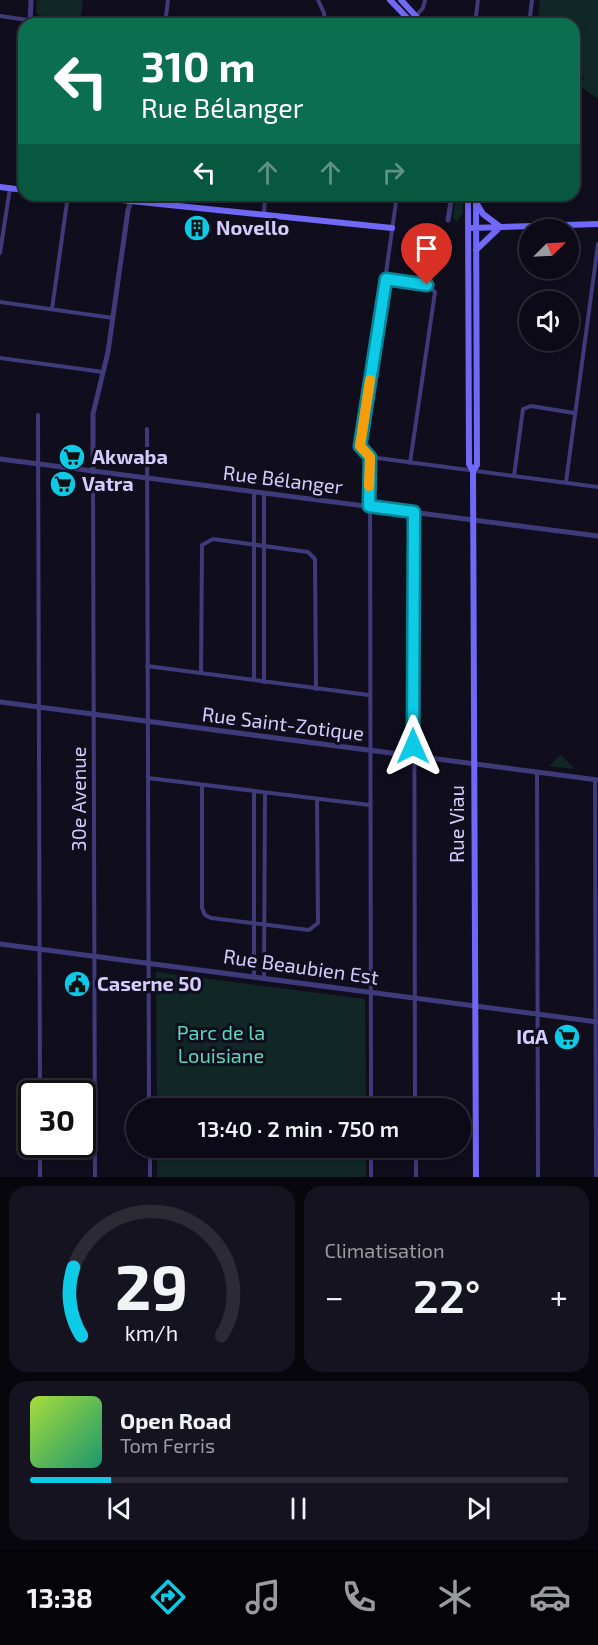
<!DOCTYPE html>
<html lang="fr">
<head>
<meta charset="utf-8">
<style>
  body { margin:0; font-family:"Exo 2",sans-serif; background:#15131f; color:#f1f3f6; height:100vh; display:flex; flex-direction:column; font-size:22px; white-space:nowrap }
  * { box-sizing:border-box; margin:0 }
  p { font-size:20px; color:#9a9aa1 }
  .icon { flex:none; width:33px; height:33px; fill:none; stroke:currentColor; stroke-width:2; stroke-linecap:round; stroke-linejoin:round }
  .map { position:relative; height:1177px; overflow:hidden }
  .sheet { display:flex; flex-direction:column; gap:9px; padding:9px; background:#07060c; flex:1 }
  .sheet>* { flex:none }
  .top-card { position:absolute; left:18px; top:18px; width:562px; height:183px; border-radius:18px; box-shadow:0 3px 9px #0003,0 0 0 2px #2c2b35; background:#0b6e4f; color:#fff; overflow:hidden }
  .needle { width:39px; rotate:66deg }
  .buttons { position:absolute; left:519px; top:219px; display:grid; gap:12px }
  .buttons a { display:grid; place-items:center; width:60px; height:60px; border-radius:50%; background:#0c0a16; box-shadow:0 3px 9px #0003,0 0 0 2px #2c2b35; font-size:30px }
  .speed { position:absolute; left:18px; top:1080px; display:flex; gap:12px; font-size:30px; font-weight:700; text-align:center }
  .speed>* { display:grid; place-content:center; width:78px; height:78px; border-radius:50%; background:#0c0a16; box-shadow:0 3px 9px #0003,0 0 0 2px #2c2b35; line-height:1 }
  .speed .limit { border:3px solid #111; border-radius:9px; background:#fff; color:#111 }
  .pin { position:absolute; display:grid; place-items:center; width:51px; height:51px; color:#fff; margin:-62px -26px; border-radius:50% 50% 50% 0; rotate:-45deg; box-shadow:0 0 6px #0007 }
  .pin .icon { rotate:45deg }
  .me { position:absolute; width:66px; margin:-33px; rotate:0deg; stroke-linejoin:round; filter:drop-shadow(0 0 4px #0008) }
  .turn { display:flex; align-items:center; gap:21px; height:126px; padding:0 24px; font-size:27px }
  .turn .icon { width:78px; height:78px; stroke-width:2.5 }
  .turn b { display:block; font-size:42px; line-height:51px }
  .lanes { display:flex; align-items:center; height:57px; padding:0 24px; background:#0003; justify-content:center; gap:30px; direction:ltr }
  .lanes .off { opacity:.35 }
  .big { font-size:45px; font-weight:600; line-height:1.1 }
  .sheet .card { flex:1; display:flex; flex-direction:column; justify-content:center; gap:9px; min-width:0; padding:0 21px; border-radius:18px; background:#15131f }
  .sheet .dial { align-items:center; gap:0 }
  .dial svg { height:156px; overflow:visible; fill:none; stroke:#2c2b35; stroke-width:7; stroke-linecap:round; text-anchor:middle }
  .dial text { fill:#f1f3f6; stroke:none }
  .song { display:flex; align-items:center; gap:18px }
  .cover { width:72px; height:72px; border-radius:9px; background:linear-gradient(135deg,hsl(80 70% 55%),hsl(160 70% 35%)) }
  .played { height:6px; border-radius:3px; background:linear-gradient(90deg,#0dcbe7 15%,#2c2b35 15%) }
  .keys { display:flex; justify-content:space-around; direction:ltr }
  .heat { display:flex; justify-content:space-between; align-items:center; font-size:33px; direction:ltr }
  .sheet .tiles { flex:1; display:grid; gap:9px; grid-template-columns:1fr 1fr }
  .card:last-child { grid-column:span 2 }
  .trip { position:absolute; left:126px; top:1098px; width:345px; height:60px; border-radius:30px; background:#0c0a16; box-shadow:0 3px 9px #0003,0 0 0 2px #2c2b35; font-weight:600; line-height:60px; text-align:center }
  .dock { display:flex; height:96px; justify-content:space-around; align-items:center; background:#050409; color:#9a9aa1 }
  .dock .icon { width:42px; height:42px }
  .dock .selected { color:#0dcbe7 }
  .dock b { font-size:27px; color:#f1f3f6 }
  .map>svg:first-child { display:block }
  .green { fill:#102726 }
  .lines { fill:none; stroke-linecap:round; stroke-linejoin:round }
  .minor { stroke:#3f3a79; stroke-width:4 }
  .tertiary { stroke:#3f3a79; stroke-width:5 }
  .secondary { stroke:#7068f7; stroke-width:6 }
  .route-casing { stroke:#088496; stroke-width:15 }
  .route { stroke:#0dcbe7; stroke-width:10 }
  .slow { stroke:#f59e0b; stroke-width:10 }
  .labels { text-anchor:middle; stroke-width:6; stroke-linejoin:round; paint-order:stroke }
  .poi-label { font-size:20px; font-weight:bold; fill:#d3ccfc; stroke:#100d1d; text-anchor:start }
  .street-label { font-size:20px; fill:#d3ccfc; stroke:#100d1d }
  .park-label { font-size:20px; fill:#5dd7bc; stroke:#100d1d }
</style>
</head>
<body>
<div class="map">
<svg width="598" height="1177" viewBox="0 0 598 1177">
  <rect width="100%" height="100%" fill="#100d1d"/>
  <!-- green -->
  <path class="green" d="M37,0H83L80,21L38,15L36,11Z
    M540,0H598V99L579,86L584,79L575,72L574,24L538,22Z
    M456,195H463V213L457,221L453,218Z
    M560,755L562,756L575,769L549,766Z
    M156,972L365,999L366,1108H157Z
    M157,1148H366V1177H157Z"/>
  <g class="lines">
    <!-- minor -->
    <path class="minor" d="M318,0L324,13L325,24
      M0,16L55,24
      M415,17L423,8L425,0
      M165,24L168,0
      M475,24L478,0
      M529,24L532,0
      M397,195L361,450L370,457L598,487
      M264,215L265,195
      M0,253L10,188
      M386,279L427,285L435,292L410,463
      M0,302L113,318
      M52,309L68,195
      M0,358L103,372
      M38,415L40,1094
      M147,429L149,1108
      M370,457L371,1108
      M93,471L95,1177
      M514,476L523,409L531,406L574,413
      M566,482L598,244
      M254,492V680
      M264,493V682
      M414,512L415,1108
      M147,666L369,695
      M201,673L202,545L213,539L308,552L315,559L316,689
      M537,773L538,1177
      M148,778L370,805
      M595,780L596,1177
      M202,785V908L205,915L211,918L309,930L318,923L317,799
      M254,791V976
      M264,977L265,793
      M40,1144V1177
      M150,1148V1177
      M371,1148V1177
      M416,1148V1177"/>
    <!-- tertiary -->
    <path class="tertiary" d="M30,24L31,0
      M448,220L452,195
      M0,459L598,536
      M93,471V414L108,352L128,210L133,195
      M0,702L598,780
      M0,944L598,1022"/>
    <!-- secondary -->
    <path class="secondary" d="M390,0L413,24
      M401,0L423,24
      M0,187L24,190
      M73,195L392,228
      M468,195L469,464L473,471
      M477,204L483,214L499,226
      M472,228L598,224
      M476,250L499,228
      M473,471L476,1177
      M473,471L477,465L476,195"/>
  </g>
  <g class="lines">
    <defs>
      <path id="route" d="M413,746L414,512L369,506L370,457L360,446L386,279L427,285"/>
    </defs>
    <!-- route casing -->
    <use href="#route" class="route-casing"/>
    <!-- route -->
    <use href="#route" class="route"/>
    <!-- slow -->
    <path class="slow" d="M369,486L370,457L360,446L370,380"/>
  </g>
  <!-- icons -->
  <defs>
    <symbol id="building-disc" viewBox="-11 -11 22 22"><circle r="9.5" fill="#0dcbe7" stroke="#100d1d"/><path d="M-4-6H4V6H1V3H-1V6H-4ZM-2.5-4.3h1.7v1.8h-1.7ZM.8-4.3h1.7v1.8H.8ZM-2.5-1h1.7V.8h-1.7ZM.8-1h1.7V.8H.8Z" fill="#111"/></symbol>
    <symbol id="supermarket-disc" viewBox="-11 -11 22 22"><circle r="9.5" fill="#0dcbe7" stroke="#100d1d"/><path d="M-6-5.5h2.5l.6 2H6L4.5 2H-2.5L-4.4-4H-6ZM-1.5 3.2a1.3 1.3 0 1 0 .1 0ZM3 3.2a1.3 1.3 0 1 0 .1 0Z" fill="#111"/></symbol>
    <symbol id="civic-disc" viewBox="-11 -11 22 22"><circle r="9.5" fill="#0dcbe7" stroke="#100d1d"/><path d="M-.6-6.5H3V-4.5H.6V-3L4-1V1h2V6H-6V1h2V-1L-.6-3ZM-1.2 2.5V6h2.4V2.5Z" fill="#111"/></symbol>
  </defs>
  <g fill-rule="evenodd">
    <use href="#building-disc" x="182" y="213" width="30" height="30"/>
    <use href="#supermarket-disc" x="57" y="442" width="30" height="30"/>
    <use href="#supermarket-disc" x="48" y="469" width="30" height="30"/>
    <use href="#civic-disc" x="62" y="969" width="30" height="30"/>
    <use href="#supermarket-disc" x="552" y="1022" width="30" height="30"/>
  </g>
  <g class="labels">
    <!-- poi labels -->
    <g class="poi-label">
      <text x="216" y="235">Novello</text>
      <text x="92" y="464">Akwaba</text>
      <text x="82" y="491">Vatra</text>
      <text x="97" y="991">Caserne 50</text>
      <text x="548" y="1044" text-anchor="end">IGA</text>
    </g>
    <!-- street labels -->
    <g class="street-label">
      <text transform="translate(283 480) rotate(7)" y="7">Rue Bélanger</text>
      <text transform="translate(283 724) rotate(7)" y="7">Rue Saint-Zotique</text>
      <text transform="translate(79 799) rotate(-90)" y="7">30e Avenue</text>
      <text transform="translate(457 824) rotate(-90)" y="7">Rue Viau</text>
      <text transform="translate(301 967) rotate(8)" y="7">Rue Beaubien Est</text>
    </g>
    <!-- park labels -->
    <g class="park-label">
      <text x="221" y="1040">Parc de la<tspan x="221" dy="23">Louisiane</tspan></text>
    </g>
  </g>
</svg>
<div class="buttons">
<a><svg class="needle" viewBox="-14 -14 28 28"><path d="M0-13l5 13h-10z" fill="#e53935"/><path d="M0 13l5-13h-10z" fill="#9a9aa1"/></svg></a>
<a><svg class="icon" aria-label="sound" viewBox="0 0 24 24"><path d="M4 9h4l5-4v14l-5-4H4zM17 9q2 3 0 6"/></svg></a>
</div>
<div class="speed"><div class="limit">30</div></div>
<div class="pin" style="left:427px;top:285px;background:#d93025"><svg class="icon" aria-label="arrive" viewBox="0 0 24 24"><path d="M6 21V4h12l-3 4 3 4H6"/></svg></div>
<svg class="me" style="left:413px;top:746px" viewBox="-20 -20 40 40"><path d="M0-17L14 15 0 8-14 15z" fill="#0dcbe7" stroke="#fff" stroke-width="4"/></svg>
<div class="trip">13:40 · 2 min · 750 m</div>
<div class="top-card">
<div class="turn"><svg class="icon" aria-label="left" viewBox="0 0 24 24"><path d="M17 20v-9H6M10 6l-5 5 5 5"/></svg><div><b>310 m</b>Rue Bélanger</div></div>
<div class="lanes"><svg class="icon" aria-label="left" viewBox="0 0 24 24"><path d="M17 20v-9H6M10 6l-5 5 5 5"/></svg><svg class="icon off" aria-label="ahead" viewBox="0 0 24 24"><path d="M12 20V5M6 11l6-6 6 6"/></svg><svg class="icon off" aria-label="ahead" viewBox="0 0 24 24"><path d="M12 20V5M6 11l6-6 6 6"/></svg><svg class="icon off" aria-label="right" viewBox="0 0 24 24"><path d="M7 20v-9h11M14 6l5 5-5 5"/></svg></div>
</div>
</div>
<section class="sheet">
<div class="tiles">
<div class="card dial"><svg viewBox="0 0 100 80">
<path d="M14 69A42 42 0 1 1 86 69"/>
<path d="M14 69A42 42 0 0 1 10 34" stroke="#0dcbe7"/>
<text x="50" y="56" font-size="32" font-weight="700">29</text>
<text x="50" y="72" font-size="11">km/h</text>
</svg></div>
<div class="card"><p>Climatisation</p>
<div class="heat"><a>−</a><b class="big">22°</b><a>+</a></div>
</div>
<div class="card">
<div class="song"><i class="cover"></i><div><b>Open Road</b><p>Tom Ferris</p></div></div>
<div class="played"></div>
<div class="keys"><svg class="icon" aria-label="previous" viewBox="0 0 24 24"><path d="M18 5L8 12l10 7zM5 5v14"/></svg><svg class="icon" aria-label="pause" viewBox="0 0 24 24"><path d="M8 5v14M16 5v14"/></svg><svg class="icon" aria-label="next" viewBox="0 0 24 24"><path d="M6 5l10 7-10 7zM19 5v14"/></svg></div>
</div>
</div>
</section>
<nav class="dock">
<b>13:38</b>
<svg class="icon selected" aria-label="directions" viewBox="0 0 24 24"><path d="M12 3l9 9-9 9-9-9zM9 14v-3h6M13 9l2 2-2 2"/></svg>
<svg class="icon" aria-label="music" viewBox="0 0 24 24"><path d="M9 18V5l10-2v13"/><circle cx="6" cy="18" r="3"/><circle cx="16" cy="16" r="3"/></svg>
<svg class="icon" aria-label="phone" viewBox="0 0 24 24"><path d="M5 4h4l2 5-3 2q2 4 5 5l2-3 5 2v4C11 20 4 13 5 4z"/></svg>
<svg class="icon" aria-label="climate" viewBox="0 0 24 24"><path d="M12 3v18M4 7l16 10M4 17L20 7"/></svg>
<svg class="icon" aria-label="car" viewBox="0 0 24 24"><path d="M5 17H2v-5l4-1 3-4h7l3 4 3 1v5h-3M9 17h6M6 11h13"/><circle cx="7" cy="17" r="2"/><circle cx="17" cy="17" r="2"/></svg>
</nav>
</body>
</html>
